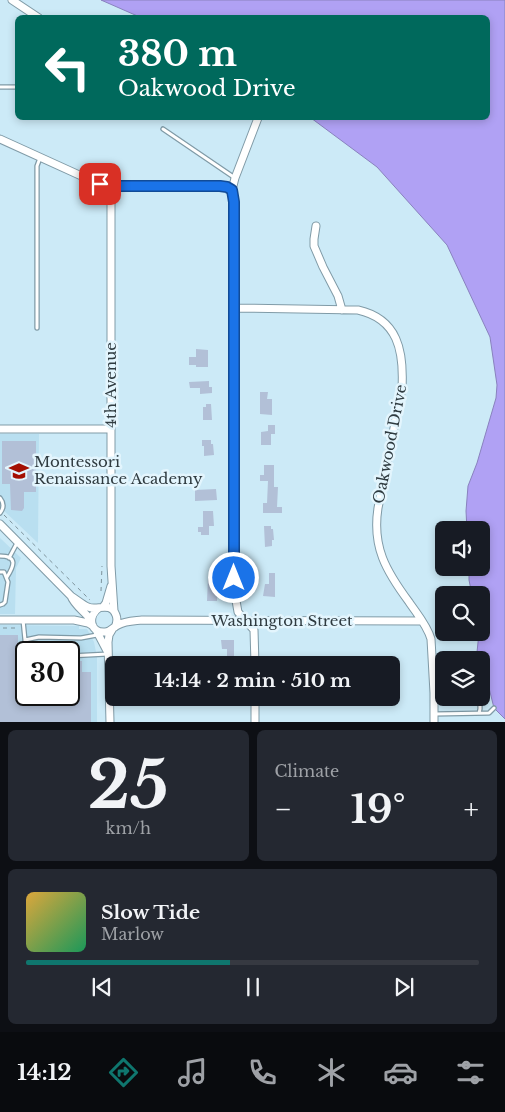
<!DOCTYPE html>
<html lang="en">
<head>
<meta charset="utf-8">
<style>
  body { margin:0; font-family:"Libre Baskerville",serif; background:#242831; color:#f1f3f6; height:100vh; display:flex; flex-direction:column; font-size:19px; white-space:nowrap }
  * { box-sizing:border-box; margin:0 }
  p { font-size:16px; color:#9ea1a6 }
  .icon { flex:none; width:28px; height:28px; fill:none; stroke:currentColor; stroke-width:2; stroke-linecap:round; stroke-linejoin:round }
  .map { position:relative; height:722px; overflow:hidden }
  .details { display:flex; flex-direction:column; gap:8px; padding:8px; background:#0d0f14; flex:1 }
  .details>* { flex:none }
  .banner { position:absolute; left:15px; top:15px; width:475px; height:105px; border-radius:8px; box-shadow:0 2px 8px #0003; background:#00695c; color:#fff; overflow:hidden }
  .controls { position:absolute; left:435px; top:521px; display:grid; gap:10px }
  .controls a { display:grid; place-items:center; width:55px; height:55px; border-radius:8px; background:#171b24; box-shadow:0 2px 8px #0003; font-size:25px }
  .speed { position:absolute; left:15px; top:641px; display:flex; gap:10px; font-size:25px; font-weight:700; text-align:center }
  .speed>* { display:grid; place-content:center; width:65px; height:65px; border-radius:50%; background:#171b24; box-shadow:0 2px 8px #0003; line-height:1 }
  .speed .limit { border:2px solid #111; border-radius:8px; background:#fff; color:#111 }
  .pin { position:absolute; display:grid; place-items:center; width:42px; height:42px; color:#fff; margin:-21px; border-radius:10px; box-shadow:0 2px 8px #0006 }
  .me { position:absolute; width:55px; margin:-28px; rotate:0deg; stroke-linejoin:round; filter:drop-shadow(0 0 4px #0008) }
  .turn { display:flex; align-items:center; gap:18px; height:105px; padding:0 20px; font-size:22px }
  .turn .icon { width:65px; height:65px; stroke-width:2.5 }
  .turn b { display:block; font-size:35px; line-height:42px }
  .big { font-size:38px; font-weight:700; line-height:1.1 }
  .details .tile { flex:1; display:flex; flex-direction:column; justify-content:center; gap:8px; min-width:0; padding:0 18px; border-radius:8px; background:#242831 }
  .details .dial { align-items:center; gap:0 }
  .dial b { font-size:65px; line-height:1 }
  .song { display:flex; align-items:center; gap:15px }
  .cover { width:60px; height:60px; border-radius:8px; background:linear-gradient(135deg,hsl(40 70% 55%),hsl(150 70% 35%)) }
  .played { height:5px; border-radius:2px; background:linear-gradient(90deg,#0f766e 45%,#363941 45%) }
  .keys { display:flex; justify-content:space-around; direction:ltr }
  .heat { display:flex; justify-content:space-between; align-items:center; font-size:28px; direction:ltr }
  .details .tiles { flex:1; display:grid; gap:8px; grid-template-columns:1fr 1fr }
  .tile:last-child { grid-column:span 2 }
  .trip { position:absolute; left:105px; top:656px; width:295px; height:50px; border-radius:8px; background:#171b24; box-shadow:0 2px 8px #0003; font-weight:700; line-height:50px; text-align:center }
  .tabs { display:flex; height:80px; justify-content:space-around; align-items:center; background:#090b0e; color:#9ea1a6 }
  .tabs .icon { width:35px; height:35px }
  .tabs .selected { color:#0f766e }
  .tabs b { font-size:22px; color:#f1f3f6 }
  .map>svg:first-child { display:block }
  .built { fill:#b9dff0; fill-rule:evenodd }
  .water { fill:#b0a1f4; stroke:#8982be }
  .building { fill:#b2c0d7 }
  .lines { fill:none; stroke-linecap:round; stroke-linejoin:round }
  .service-casing { stroke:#809ba7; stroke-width:5.5 }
  .minor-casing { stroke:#809ba7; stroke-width:9 }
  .path { stroke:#7e939c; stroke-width:1; stroke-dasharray:4 4; stroke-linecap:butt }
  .service { stroke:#fff; stroke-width:3 }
  .minor { stroke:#fff; stroke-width:7 }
  .route-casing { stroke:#114b97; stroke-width:12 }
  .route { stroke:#1a73e8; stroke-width:9 }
  .labels { text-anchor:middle; stroke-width:5; stroke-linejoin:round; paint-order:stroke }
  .street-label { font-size:15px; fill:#2f3b40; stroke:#e3f5fd }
  .poi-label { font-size:15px; fill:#2f3b40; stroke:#e3f5fd; text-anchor:start }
</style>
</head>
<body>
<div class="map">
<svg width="505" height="722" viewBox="0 0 505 722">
  <rect width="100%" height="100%" fill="#cceaf7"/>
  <!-- built -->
  <path class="built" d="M0,434H39L38,543L0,507Z
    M0,538L21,558L16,568L15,614H0Z
    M0,625L79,626V629H87L94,642L97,657V722H0ZM26,652H69V695H26Z"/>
  <!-- water -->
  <path class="water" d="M101,0H505V719L494,708L486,676L481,663V660H480L477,652L479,633L481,632V595H472L469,580V568H481V530H467L466,511L468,486L477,463L496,398L497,385L490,337L447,245L377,167L311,118H488V18H142Z"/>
  <!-- building -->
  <path class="building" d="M196,349L208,350V367H196V365H189V357H196Z
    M209,381V387H212V393L200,394V388H190L189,382Z
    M260,392H268L267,399H272V415L260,414Z
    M206,404H211L212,420H203V407H206Z
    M268,425H275V434H271V445H261V432L268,431Z
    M202,440H211V444H213L214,455L204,456V446H202Z
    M2,441H36V492H24V508L22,511L11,510L10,484H2Z
    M264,465H274V487H278L277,507H282V513H263V503H267L268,481H260V475H264Z
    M216,489L217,500L195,501V490Z
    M203,511H213L214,526H209V535H201V532H198V527H203Z
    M264,526H271V529H273L274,540H272V546L265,547Z
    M269,573H275V597L263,596L265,584H269Z
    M208,578H218L217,601H207Z
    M0,635H18V663H26V695H69V661H82V672H91V722H0Z
    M221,640H234V656L227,657V649H222Z"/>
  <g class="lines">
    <defs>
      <path id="service" d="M0,87H18
        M163,129L235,178
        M37,328V166L40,158
        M0,498C4,503 4,508 0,513
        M0,556C18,556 14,566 7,577
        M9,558L17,543
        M0,572H4L8,582L5,602L3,604L0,605
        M23,620L25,640
        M26,655H25V640L39,637L81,638L97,635
        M69,656L108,654
        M435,693L444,694
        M479,713L480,709V698
        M435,714L489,713L494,708"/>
      <path id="minor" d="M12,0L39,18
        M0,139L88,179L111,186H220L227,187L232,190
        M111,186V566L114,611
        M316,226L314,239V246L323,267L338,296L342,310
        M235,308L358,310C398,319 404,351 402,388L378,508C372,547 386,571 409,602C417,614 427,625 431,639L434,693V722
        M0,429H110
        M0,524L71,596C76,599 83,605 88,607C97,611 111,601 116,615C118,620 117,623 115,627
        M71,596C74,605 85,612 91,620
        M103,607L106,603L111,586
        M99,608C88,615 89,633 105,632C111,632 113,627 118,625C125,621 134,621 142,620L422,621
        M0,620H74L88,623L93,626
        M96,630L107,651
        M255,665L254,630L238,612L235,595L234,224V201L232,190L235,178L258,118
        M255,698V722
        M110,722L108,642L109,635L112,630"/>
    </defs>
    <!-- service casing -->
    <use href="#service" class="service-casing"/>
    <!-- minor casing -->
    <use href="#minor" class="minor-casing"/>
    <!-- path -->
    <path class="path" d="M4,515L90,600
      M101,591L102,566
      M3,628H19"/>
    <!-- service -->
    <use href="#service" class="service"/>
    <!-- minor -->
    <use href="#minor" class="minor"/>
  </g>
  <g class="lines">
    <defs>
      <path id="route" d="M100,184L111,186H220L227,187L232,190L234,202V578"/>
    </defs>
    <!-- route casing -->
    <use href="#route" class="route-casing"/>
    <!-- route -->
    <use href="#route" class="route"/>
  </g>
  <!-- icons -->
  <defs>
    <symbol id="school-bare" viewBox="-9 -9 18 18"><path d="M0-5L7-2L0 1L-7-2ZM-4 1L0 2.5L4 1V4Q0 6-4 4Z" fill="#a40f02" stroke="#e3f5fd" stroke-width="2.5" paint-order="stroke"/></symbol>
  </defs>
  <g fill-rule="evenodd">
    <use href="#school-bare" x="5" y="457" width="28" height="28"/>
  </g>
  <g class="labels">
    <!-- street labels -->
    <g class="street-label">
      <text transform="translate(111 385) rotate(-90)" y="5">4th Avenue</text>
      <text transform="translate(390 444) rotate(-79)" y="5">Oakwood Drive</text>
      <text x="282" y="626">Washington Street</text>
    </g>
    <!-- poi labels -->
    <g class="poi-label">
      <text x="34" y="467">Montessori<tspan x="34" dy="17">Renaissance Academy</tspan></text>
    </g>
  </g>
</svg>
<div class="controls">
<a><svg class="icon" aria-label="sound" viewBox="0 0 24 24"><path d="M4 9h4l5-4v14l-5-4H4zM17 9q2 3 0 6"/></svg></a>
<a><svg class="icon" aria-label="search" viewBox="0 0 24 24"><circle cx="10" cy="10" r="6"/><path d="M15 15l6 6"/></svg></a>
<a><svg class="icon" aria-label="layers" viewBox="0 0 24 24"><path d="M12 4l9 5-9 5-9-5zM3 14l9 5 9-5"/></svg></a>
</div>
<div class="speed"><div class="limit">30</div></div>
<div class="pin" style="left:100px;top:184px;background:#d93025"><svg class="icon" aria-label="arrive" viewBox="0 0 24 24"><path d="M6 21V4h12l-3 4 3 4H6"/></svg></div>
<svg class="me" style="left:234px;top:578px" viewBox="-20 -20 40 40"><circle r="17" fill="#1a73e8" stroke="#fff" stroke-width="3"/><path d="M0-11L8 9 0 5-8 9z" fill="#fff"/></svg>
<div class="trip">14:14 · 2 min · 510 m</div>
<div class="banner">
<div class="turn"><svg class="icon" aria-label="left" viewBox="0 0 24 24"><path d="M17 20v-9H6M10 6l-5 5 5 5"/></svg><div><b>380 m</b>Oakwood Drive</div></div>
</div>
</div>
<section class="details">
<div class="tiles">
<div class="tile dial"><b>25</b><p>km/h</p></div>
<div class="tile"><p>Climate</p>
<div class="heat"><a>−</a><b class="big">19°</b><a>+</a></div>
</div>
<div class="tile">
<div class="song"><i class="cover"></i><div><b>Slow Tide</b><p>Marlow</p></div></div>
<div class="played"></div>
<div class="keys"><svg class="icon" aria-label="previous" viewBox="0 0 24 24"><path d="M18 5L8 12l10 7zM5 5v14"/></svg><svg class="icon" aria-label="pause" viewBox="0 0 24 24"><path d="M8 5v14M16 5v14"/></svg><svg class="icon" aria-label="next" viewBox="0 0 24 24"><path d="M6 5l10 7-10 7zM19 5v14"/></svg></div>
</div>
</div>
</section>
<nav class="tabs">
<b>14:12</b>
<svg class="icon selected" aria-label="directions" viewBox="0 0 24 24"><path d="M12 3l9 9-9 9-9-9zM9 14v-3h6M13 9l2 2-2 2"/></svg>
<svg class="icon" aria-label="music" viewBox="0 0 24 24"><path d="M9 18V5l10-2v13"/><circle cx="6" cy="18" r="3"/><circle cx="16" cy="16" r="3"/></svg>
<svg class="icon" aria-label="phone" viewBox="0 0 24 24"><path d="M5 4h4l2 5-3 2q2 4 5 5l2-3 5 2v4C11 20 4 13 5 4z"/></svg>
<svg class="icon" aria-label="climate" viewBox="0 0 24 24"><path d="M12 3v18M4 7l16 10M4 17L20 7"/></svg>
<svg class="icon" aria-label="car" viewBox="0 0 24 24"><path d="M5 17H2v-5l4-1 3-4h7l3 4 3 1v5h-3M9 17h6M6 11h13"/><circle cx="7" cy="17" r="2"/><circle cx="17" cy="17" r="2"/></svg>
<svg class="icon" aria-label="filters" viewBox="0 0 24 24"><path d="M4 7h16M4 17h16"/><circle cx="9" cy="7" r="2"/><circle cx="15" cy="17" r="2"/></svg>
</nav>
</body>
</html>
